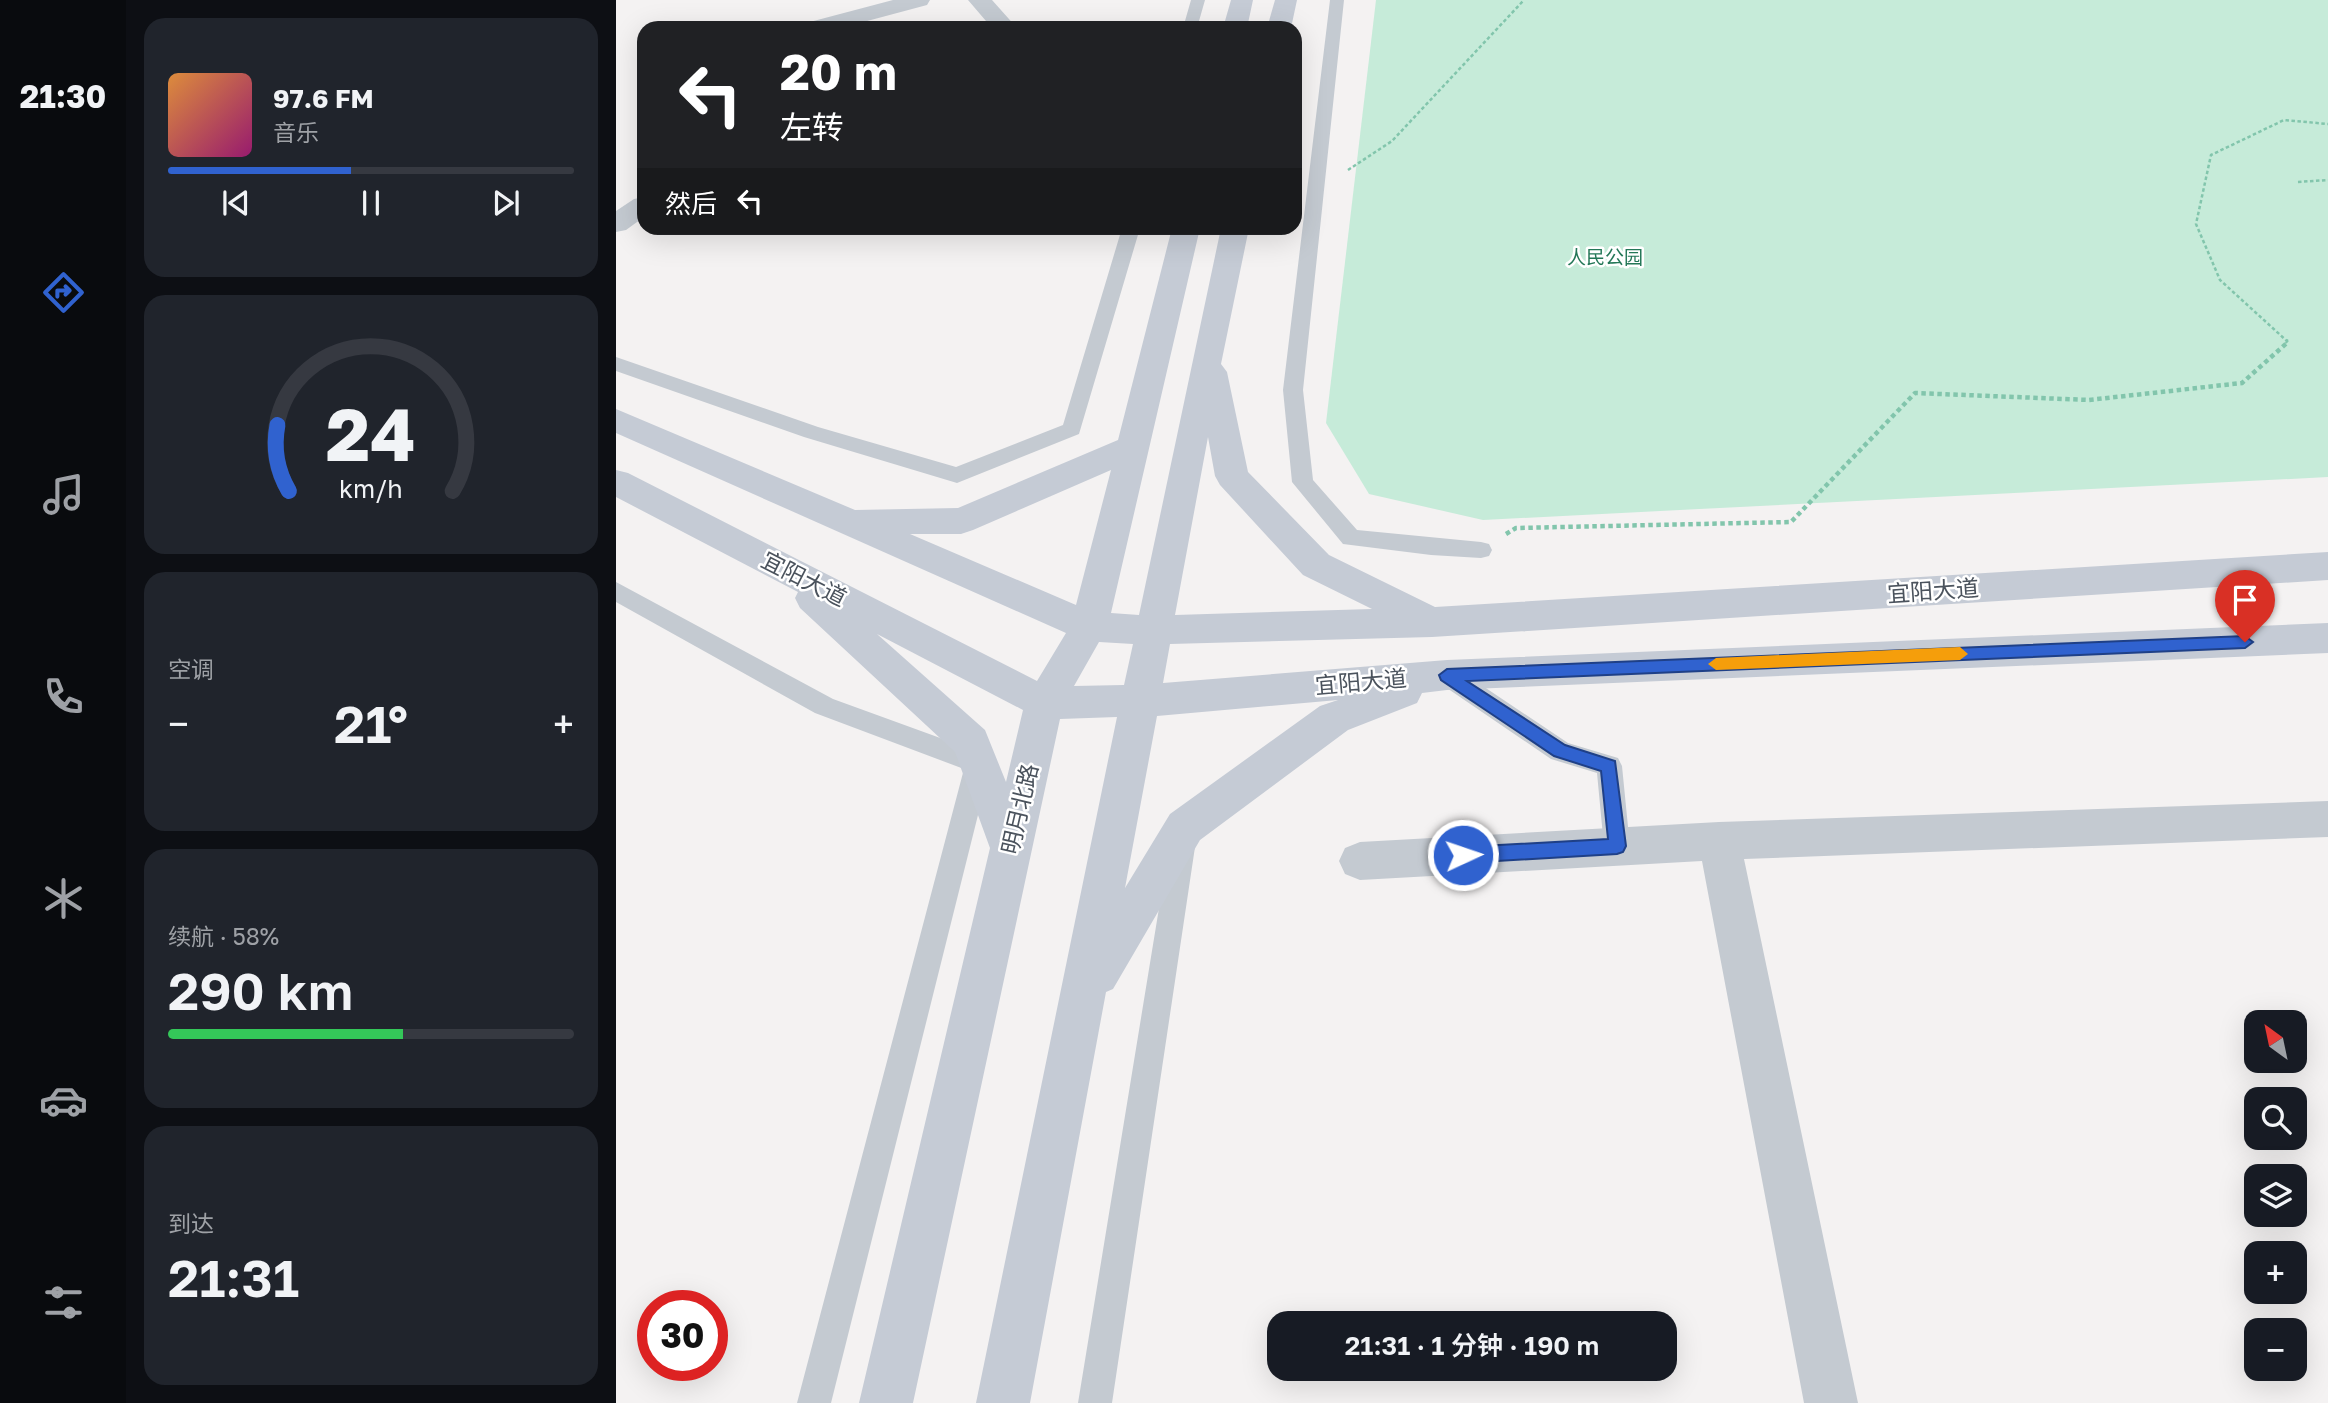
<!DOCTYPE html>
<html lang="zh">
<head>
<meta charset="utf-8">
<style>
  body { margin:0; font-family:"Golos Text","Noto Sans SC",sans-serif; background:#20242c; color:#f1f3f6; height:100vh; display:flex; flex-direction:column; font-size:26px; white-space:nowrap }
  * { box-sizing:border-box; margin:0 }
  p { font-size:23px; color:#9ea1a6 }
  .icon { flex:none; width:38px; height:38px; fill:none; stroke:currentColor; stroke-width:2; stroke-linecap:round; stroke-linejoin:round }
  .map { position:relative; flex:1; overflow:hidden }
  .panel { display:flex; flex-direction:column; gap:18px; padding:18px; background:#0d0f14; width:490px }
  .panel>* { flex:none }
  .top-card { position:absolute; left:21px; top:21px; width:665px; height:214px; border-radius:21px; box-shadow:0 7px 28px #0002; background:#202124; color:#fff; overflow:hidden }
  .needle { width:46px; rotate:327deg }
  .tools { position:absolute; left:1628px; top:1010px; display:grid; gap:14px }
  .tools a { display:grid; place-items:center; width:63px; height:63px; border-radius:14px; background:#171b24; box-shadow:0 7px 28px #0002; font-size:35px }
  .speed { position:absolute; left:21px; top:1290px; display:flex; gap:14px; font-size:35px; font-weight:700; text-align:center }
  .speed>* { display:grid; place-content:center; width:91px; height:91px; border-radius:50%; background:#171b24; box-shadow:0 7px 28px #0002; line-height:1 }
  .speed .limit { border:10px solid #d22; background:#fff; color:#111 }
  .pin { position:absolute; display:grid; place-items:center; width:60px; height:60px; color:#fff; margin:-72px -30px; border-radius:50% 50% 50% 0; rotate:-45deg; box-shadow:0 0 7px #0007 }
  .pin .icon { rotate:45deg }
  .me { position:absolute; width:77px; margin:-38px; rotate:87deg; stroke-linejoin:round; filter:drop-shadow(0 0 5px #0008) }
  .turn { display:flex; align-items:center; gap:24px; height:147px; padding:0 28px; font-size:32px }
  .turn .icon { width:91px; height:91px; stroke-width:2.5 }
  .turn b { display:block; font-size:49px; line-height:60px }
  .then { display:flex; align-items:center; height:66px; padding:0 28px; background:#0003; gap:14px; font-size:26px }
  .big { font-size:52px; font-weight:600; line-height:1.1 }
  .panel .card { flex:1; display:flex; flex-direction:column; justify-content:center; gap:10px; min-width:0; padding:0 24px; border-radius:21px; background:#20242c }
  .panel .dial { align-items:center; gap:0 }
  .dial svg { height:182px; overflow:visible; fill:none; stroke:#363941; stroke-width:7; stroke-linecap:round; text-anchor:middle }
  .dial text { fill:#f1f3f6; stroke:none }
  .song { display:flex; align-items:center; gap:21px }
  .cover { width:84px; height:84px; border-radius:10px; background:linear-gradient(135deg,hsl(30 70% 55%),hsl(320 70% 35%)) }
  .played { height:7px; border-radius:4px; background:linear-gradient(90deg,#3062cf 45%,#363941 45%) }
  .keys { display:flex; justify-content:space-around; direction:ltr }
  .heat { display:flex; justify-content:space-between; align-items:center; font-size:38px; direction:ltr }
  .charge { height:10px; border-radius:5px; background:linear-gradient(90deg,#34c759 58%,#363941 0) }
  .trip { position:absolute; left:651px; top:1311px; width:410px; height:70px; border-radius:21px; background:#171b24; box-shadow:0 7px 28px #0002; font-weight:600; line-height:70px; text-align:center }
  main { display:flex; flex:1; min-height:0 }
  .tab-bar { display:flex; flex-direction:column; width:126px; justify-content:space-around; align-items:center; background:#090b0e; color:#9ea1a6 }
  .tab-bar .icon { width:49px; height:49px }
  .tab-bar .on { color:#3062cf }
  .tab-bar b { font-size:32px; color:#f1f3f6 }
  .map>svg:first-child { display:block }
  .green { fill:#c6ebd9 }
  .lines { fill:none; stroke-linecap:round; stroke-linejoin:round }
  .path-far1 { stroke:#82c5ac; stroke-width:2.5; stroke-dasharray:3.5 2.5; stroke-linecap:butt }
  .path { stroke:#82c5ac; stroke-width:4.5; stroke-dasharray:4.5 3.5; stroke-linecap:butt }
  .lane { fill:#c4cad1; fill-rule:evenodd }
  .street { fill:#c4cad1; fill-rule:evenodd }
  .secondary { fill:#c5cbd5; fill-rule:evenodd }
  .route { fill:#3062cf; stroke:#1f4087; stroke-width:2 }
  .slow { fill:#f59e0b }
  .labels { text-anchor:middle; stroke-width:5; stroke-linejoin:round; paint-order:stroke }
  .far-park-label { font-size:19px; fill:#237757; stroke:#fff }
  .street-label { font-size:23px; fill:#4b535d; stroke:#fff }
</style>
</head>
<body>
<main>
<nav class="tab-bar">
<b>21:30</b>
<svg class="icon on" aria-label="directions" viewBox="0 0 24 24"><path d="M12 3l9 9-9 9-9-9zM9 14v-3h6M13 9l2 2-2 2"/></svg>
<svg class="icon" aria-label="music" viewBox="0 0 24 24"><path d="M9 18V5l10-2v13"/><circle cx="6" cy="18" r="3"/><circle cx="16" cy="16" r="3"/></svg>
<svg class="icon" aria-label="phone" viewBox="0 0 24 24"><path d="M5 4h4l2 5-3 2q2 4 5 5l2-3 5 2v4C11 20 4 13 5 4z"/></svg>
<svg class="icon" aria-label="climate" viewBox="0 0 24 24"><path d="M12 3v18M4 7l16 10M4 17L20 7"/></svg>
<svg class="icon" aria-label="car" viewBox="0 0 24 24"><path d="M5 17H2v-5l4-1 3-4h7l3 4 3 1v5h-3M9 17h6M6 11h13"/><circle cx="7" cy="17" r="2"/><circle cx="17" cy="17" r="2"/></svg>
<svg class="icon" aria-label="filters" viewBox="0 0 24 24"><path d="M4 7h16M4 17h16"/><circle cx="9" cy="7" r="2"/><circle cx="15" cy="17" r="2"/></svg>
</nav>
<section class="panel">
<div class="card">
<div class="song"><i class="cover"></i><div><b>97.6 FM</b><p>音乐</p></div></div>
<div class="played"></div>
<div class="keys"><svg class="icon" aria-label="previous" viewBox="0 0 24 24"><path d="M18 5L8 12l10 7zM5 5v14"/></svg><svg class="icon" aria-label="pause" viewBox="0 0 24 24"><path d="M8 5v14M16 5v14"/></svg><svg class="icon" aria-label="next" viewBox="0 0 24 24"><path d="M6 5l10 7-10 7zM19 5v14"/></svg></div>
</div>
<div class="card dial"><svg viewBox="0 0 100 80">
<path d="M14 69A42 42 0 1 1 86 69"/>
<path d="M14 69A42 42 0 0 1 9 40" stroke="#3062cf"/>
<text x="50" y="56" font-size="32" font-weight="700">24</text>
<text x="50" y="72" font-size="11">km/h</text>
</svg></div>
<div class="card"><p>空调</p>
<div class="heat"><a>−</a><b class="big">21°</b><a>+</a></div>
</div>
<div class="card"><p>续航 · 58%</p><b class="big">290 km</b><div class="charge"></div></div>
<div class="card"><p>到达</p><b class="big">21:31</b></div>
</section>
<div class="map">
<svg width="1712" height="1403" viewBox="0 0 1712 1403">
  <rect width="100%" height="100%" fill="#f4f2f2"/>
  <!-- green -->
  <path class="green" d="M760,0H1712V477L867,520L753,494L710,423Z"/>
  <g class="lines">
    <!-- path-far1 -->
    <path class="path-far1" d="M732,170L776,141L908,0
      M1682,182L1712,180
      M1672,342L1604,280L1580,224L1595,155L1668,120L1712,124"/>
    <!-- path -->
    <path class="path" d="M890,534L900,528L1175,522L1299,393L1473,400L1626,383L1672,342L1670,341"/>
    <!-- lane -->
    <path class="lane" d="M575,0H589L581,28H567Z
      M714,0H728L687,390L697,480L741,530L865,542L873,544L876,550L873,556L865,558L815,555L727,544L676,482L667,390Z
      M506,228H524L463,434L341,483L188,437L0,371V357L202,427L340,467L447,425Z
      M0,582L217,699L371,755L375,763L215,1403H181L348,769L199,713L0,602Z
      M831,665L840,668L952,743L1002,758L1006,766L1014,847L1010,855L1001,859L992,855L988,847L981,773L935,759L822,682L819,675L822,668Z
      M566,835L575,839L579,847L496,1403H462L553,847L557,839Z"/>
    <!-- street -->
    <path class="street" d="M277,0H314L311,5L225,28H186L190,23Z
      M352,0H376L401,28H376Z
      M28,197V217L10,230L0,232V211L18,199Z
      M1712,801V837L1128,859L1242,1403H1188L1086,861L744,880L729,874L723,861L729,848L744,842L1103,822Z"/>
    <!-- secondary -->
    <path class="secondary" d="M615,0H637L631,28H607Z
      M659,0H681L675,28H651Z
      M556,228H584L495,613L523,615L605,228H633L605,364L611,372L632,472L713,555L819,607L1712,552V580L816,637L554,644L547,683L831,660L1712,623V653L831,690L806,693L801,703L732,730L584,840L497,989L490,992L414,1403H360L501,717L444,719L297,1403H243L374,848L339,752L184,608L179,598L182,592L0,497V470L12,473L421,681L450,633L0,433V409L239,510L342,508L502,440ZM592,437L599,476L604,485L687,575L756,609L559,615ZM495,470L460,605L294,534H345L357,530ZM261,634L407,710L390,782L369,730ZM483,642L517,644L508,685L458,686ZM722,700L704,706L554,814L509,888L541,716Z"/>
  </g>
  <!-- route -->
  <path class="route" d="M1629,636L1637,642L1629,648L851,681L949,745L999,761L1010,846L1007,852L1001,854L847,863L841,861L838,855L841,850L847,847L992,839L985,771L938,756L825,680L823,675L831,669Z"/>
  <!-- slow -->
  <path class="slow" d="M1344,647L1352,654L1344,660L1100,670L1092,664L1100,658Z"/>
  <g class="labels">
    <!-- far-park labels -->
    <g class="far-park-label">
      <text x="989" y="264">人民公园</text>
    </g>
    <!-- street labels -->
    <g class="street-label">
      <text transform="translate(188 579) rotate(27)" y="8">宜阳大道</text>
      <text transform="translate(1317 591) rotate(-4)" y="8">宜阳大道</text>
      <text transform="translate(745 682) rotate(-5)" y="8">宜阳大道</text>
      <text transform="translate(404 809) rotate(-77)" y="8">明月北路</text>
    </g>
  </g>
</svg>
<div class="tools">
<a><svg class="needle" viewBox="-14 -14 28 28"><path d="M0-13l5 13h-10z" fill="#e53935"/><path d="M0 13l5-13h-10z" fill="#9ea1a6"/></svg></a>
<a><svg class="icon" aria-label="search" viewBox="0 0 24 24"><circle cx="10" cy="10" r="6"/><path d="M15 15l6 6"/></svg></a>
<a><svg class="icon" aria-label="layers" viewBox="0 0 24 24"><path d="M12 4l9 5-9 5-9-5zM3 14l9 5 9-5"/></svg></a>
<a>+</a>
<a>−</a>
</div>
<div class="speed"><div class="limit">30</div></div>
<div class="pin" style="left:1629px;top:642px;background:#d93025"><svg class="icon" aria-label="arrive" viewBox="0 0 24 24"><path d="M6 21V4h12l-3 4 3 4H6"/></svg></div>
<svg class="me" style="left:847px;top:855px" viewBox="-20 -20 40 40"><circle r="17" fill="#3062cf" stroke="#fff" stroke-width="3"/><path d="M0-11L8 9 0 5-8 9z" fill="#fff"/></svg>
<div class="trip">21:31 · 1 分钟 · 190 m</div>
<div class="top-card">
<div class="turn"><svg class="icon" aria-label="left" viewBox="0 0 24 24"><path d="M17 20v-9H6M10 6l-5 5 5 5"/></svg><div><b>20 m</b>左转</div></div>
<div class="then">然后<svg class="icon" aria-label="left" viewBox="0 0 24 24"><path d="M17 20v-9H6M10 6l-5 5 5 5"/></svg></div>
</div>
</div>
</main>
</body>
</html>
